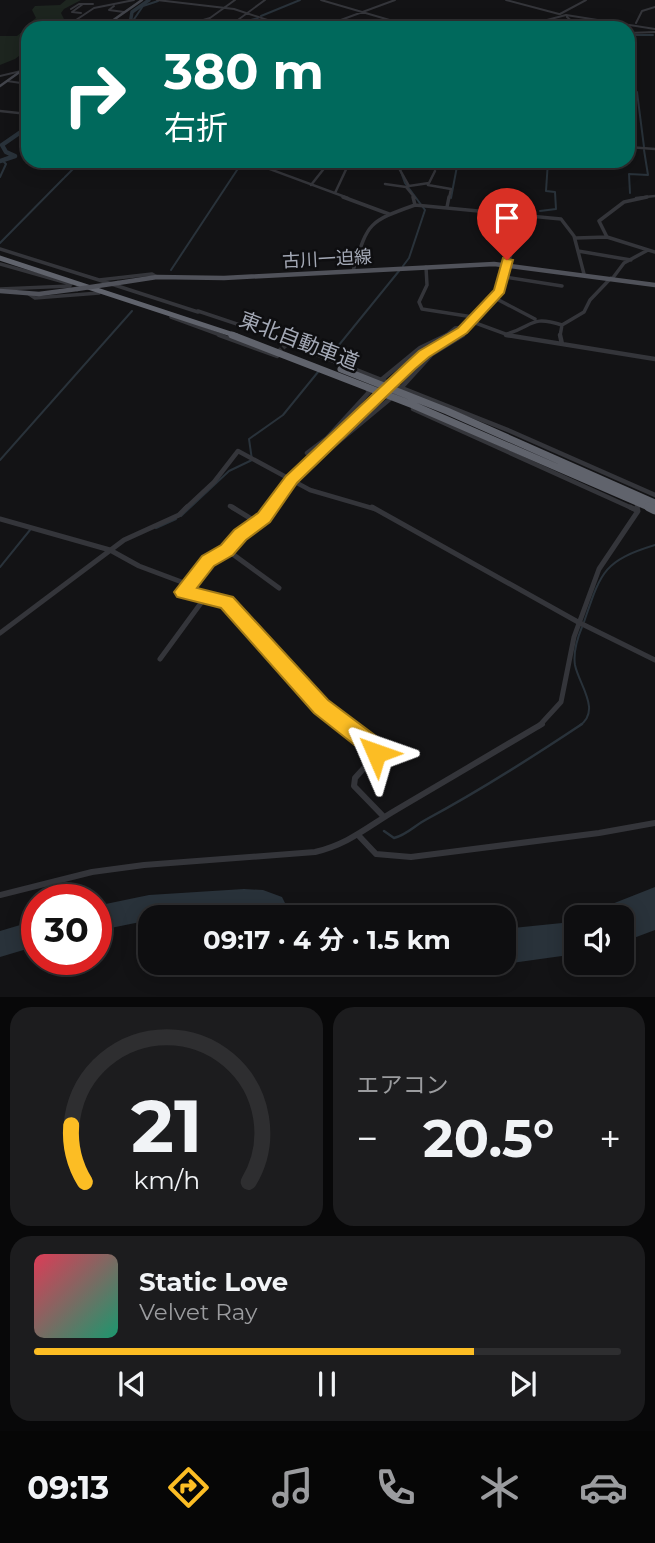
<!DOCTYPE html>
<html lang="ja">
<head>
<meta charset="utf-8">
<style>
  body { margin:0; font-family:Montserrat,"Noto Sans JP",sans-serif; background:#1c1c1e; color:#f1f3f6; height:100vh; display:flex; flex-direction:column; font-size:26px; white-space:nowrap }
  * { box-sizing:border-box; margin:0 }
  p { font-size:23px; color:#9b9c9f }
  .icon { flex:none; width:38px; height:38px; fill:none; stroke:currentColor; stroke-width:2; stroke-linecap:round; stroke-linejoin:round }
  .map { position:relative; height:997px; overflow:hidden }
  .side { display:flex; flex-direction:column; gap:10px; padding:10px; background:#080809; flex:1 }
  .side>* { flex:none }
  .hud { position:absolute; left:21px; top:21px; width:614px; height:147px; border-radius:21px; box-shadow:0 4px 18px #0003,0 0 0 2px #2e2e30; background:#00695c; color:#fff; overflow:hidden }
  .controls { position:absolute; left:564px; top:905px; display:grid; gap:14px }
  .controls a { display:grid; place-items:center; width:70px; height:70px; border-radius:14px; background:#0e0e10; box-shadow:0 4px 18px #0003,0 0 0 2px #2e2e30; font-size:35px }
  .speed { position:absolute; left:21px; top:884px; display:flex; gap:14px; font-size:35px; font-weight:700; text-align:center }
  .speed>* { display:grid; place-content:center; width:91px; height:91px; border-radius:50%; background:#0e0e10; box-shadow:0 4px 18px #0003,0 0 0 2px #2e2e30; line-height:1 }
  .speed .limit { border:10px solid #d22; background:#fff; color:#111 }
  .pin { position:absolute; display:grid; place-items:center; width:60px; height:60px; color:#fff; margin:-72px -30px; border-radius:50% 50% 50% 0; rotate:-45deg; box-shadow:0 0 7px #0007 }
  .pin .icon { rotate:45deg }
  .me { position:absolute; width:77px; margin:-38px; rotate:313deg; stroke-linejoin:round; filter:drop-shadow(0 0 5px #0008) }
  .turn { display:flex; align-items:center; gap:24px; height:147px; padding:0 28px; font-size:32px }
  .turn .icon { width:91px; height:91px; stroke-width:2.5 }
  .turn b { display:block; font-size:49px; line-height:60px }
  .big { font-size:52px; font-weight:700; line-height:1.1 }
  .side .card { flex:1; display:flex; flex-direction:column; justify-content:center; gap:10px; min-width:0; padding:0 24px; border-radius:21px; background:#1c1c1e }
  .side .dial { align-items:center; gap:0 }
  .dial svg { height:182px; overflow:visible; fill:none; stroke:#2e2e30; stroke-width:7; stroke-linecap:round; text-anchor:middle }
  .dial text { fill:#f1f3f6; stroke:none }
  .song { display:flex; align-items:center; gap:21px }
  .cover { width:84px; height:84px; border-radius:10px; background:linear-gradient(135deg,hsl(350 70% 55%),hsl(160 70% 35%)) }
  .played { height:7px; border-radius:4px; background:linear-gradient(90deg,#fcbd24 75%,#2e2e30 75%) }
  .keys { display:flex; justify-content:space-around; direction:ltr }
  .heat { display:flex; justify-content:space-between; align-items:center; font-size:38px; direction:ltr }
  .side .tiles { flex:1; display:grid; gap:10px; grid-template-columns:1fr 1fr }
  .card:last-child { grid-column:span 2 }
  .trip { position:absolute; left:138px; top:905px; width:378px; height:70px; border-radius:21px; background:#0e0e10; box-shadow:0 4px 18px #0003,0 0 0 2px #2e2e30; font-weight:700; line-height:70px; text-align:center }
  .dock { display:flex; height:112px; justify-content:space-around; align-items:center; background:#060606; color:#9b9c9f }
  .dock .icon { width:49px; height:49px }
  .dock .on { color:#fcbd24 }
  .dock b { font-size:32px; color:#f1f3f6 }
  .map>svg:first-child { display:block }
  .green { fill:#1d251f }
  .water { fill:#29323a }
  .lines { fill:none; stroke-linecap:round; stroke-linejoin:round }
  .stream-far1 { stroke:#29323a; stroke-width:2 }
  .stream { stroke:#29323a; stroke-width:2.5 }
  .river-far1 { stroke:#29323a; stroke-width:3.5 }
  .river { stroke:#29323a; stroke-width:4.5 }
  .street-tunnel { stroke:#303135; stroke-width:4.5; stroke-dasharray:4.5 2; stroke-linecap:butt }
  .street-far5 { stroke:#34353a; stroke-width:2 }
  .street-far4 { stroke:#34353a; stroke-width:2.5 }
  .street-far3 { stroke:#34353a; stroke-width:3.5 }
  .street-far2 { stroke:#34353a; stroke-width:4.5 }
  .street-far1 { stroke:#34353a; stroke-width:5 }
  .street { stroke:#34353a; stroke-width:6 }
  .secondary { stroke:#42444b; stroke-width:2.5 }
  .primary { stroke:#50525a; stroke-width:4.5 }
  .highway-far2 { stroke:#60636c; stroke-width:5 }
  .highway-far1 { stroke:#60636c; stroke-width:7 }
  .highway { stroke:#60636c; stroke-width:9 }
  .street-bridge { stroke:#34353a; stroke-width:4.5 }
  .primary-bridge { stroke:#50525a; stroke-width:4.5 }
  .route { fill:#fcbd24; stroke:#a47b17; stroke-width:2 }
  .labels { text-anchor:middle; stroke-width:5; stroke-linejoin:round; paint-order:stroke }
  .far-street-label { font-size:18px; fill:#a4a9b6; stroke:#0e0e10 }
  .street-label { font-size:21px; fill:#a4a9b6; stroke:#0e0e10 }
</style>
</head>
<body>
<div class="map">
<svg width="655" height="997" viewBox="0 0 655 997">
  <rect width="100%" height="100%" fill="#131315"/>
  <!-- green -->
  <path class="green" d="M66,0H81L64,9L61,13L64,19L59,22L61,24L58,27L28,28V49L15,59L0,65V36H17L26,29L27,25L36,18L32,10L35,6L60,5Z"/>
  <!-- water -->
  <path class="water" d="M655,887V930L631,939L621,936V917H579Z
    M244,889L263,890L282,897L292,917H234L213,913L150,917V920L96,931V906L149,895Z
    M576,918V954L569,955L489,966L440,969L439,973L400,971L355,975L338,973L305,963L504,962V929L562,923Z
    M37,920V946L0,957V931Z"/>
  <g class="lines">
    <!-- stream-far1 -->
    <path class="stream-far1" d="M261,16L300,0
      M233,25L258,18
      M128,28L143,6L158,1
      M225,28L231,26
      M628,35H653
      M630,36L636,90
      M637,92L644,147
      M397,161L405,183L425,210L409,258L403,266
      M0,177L6,164L3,161
      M65,177L81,161
      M630,193L629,174L648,175L644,150
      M451,198L458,161
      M540,211L556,209L555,192L546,191L548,161
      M0,243L64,178
      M171,270L243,161
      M330,356L399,271
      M0,460L132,311
      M181,516L229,471L252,460L249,439L283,415L318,372
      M156,528L176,519
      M0,567L30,530
      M584,622C601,572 603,561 655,545
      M579,726C602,711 579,685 575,665C573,652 577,639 582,627"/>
    <!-- stream -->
    <path class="stream" d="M384,831L394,838C407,835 415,825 427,819C481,790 531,758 582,724"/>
    <!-- river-far1 -->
    <path class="river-far1" d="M125,28L130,24L132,12L149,0"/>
    <!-- river -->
    <path class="river" d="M0,161L15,156L6,152L2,145L28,127"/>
    <!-- street-tunnel -->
    <path class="street-tunnel" d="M278,352L286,345"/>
    <!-- street-far5 -->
    <path class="street-far5" d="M157,0L234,9L292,28
      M321,0L417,28
      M506,0L559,14
      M114,6L109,10L124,12
      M71,9L79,4H93
      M81,13L72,12L83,4
      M560,14L586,0
      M567,17L574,23L569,28
      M508,21L535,28
      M636,23L642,11L655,7
      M546,24L559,28
      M73,28V22L94,8L134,0
      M176,28L210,18L235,0
      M201,28L231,25L265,0
      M319,28L395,0
      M539,28L546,24L543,21L566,15L655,29
      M628,33L655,32
      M0,76L21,71
      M7,81L28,84"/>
    <!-- street-far4 -->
    <path class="street-far4" d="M0,111L28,114
      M628,147L655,149
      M248,161L348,198
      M304,161L334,167L348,165
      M399,161L400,170L409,186L406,187L415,198
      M385,184L406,187
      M311,185L326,166
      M428,185L451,189L449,198
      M409,186L429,183L435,171
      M335,193L350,161
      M636,198L655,196"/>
    <!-- street-far3 -->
    <path class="street-far3" d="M343,197L389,214
      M415,205L561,219L574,236L584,274
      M447,207L449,197
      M607,237L599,221L624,202L647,197
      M576,238L607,237L655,252
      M0,249L99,280L152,274L157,277
      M578,251L631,260
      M0,264L71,284
      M426,267L427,285L419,302L422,309L473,317
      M353,271C368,223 367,222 415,205L413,197
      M505,277L562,286
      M612,279L624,263L648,250
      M99,280L198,312
      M0,289L70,286
      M29,294L35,298L99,293
      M493,297L535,319
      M198,311L273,336
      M171,317L223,336
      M470,321L511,336
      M507,334C534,326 530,315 562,325
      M445,336L455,328L464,327V334L460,336
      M453,336L463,330L500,291L513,247L517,214
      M560,336L562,325L584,312L590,300L611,278"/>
    <!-- street-far2 -->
    <path class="street-far2" d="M219,335L277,356
      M268,335L510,431L655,495
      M506,335L655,359
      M560,335L562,344
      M381,380L420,348L447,335
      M396,381L424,354L456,335
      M401,388L432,354L463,335
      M368,390L370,391L327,438L307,453L315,458L320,457L390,399
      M413,409L634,509
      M325,449L378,399
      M230,506L235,509
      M185,509L214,482L238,451L310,490L375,509
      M271,509L285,486L316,457
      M636,509L638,506"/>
    <!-- street-far1 -->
    <path class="street-far1" d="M232,507L258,523
      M372,507L578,622L655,660
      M630,507L636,510
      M0,519L110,550L139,566L187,584L208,561L227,550L272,507
      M227,550L279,588
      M187,584L183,592L226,602L321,707L346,726
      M0,633L124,540L179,515L187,507
      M160,659L201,603L202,596
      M539,726L561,702L574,637L599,569L638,511L637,507"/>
    <!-- street -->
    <path class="street" d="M344,724L374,747L375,756L355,778L354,786L384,817
      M359,836L376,854L411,857L599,833L655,823
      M0,895L92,872L144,865L315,852C349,844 367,827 396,810C445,781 493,753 542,724"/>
    <!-- secondary -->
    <path class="secondary" d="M102,28L142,0
      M0,86L28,66"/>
    <!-- primary -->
    <path class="primary" d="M118,283L157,277L224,278L494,264L655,285
      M0,291L39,294L77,289"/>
    <!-- highway-far2 -->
    <path class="highway-far2" d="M0,258L237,336"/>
    <!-- highway-far1 -->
    <path class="highway-far1" d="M232,335L413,405L653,509
      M341,369L447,411L655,503"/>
    <!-- highway -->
    <path class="highway" d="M649,507L655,510"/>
    <!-- street-bridge -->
    <path class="street-bridge" d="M378,399L396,381"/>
    <!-- primary-bridge -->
    <path class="primary-bridge" d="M77,289L118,283"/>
  </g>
  <!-- route -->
  <path class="route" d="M503,258L513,260L504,293L467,333L429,357L415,369L297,483L270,522L246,540L233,555L214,566L197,588L233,597L328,700L381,740L386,753L383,760L376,763L368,760L366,754L314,713L221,608L177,597L174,592L202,556L221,545L234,530L258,513L286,476L406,363L419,351L458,328L494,290Z"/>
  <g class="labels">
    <!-- far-street labels -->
    <g class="far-street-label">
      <text transform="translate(327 259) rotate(-3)" y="6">古川一迫線</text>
    </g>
    <!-- street labels -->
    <g class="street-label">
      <text transform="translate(299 341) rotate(21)" y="7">東北自動車道</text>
    </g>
  </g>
</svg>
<div class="controls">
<a><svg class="icon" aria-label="sound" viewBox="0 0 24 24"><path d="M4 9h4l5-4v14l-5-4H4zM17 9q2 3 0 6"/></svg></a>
</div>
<div class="speed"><div class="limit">30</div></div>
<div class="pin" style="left:507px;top:260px;background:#d93025"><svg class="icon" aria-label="arrive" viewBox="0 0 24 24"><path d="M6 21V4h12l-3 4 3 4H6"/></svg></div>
<svg class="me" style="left:376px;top:753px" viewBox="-20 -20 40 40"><path d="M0-17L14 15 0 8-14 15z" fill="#fcbd24" stroke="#fff" stroke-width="4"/></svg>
<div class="trip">09:17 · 4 分 · 1.5 km</div>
<div class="hud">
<div class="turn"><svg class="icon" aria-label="right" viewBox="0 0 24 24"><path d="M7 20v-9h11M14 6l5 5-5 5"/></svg><div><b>380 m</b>右折</div></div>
</div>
</div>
<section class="side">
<div class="tiles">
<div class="card dial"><svg viewBox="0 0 100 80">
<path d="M14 69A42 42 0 1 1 86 69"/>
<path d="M14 69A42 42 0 0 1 8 44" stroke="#fcbd24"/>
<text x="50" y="56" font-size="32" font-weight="700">21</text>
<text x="50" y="72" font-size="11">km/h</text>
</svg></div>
<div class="card"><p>エアコン</p>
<div class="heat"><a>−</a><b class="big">20.5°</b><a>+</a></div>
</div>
<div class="card">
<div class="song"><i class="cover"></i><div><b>Static Love</b><p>Velvet Ray</p></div></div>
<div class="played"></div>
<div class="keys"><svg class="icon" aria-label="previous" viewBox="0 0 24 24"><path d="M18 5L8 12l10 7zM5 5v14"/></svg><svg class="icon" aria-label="pause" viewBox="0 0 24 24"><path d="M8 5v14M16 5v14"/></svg><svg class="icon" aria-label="next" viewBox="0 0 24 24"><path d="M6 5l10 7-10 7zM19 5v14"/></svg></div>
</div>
</div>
</section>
<nav class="dock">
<b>09:13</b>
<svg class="icon on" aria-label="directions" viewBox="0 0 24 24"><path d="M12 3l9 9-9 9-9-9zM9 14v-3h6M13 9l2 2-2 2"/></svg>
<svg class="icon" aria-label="music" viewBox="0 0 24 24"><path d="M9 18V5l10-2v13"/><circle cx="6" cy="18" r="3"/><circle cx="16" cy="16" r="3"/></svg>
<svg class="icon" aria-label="phone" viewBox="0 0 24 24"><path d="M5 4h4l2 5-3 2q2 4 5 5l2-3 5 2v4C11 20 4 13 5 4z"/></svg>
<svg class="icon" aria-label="climate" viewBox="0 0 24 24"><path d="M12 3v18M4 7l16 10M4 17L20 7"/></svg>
<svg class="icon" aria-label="car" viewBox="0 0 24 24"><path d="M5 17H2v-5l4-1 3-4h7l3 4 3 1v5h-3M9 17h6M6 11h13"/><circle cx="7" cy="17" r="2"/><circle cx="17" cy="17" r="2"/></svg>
</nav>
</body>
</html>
